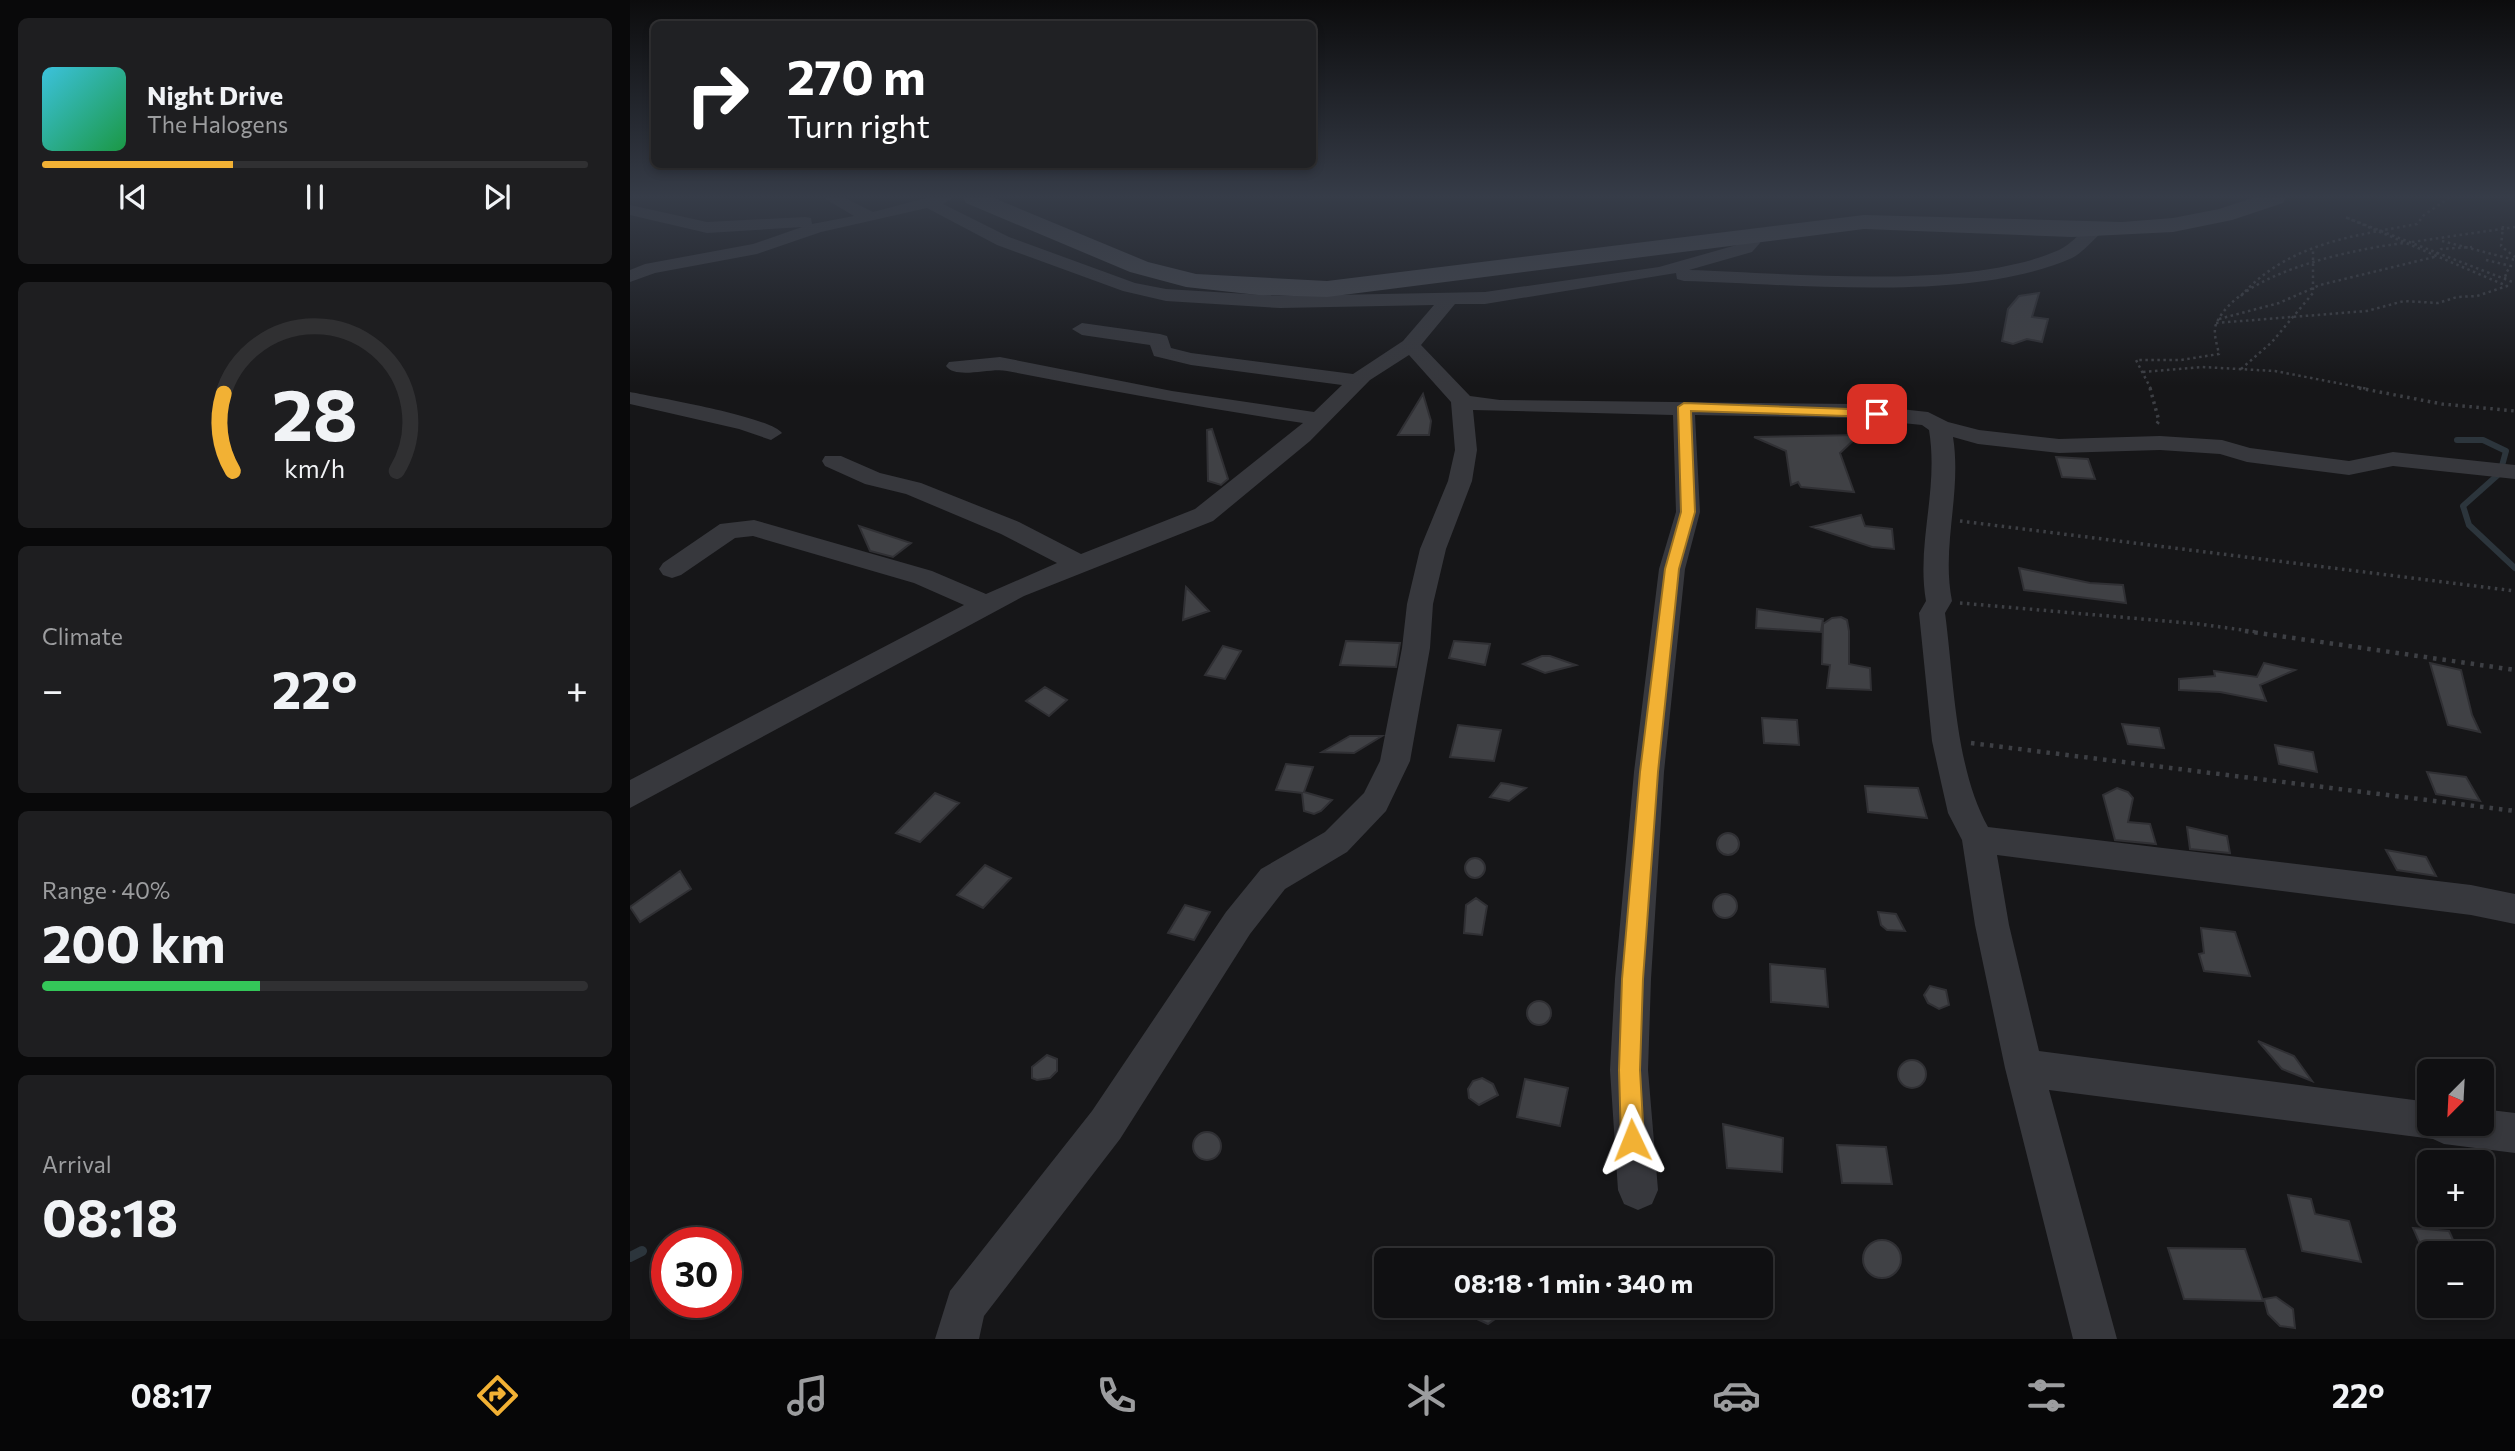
<!DOCTYPE html>
<html lang="en">
<head>
<meta charset="utf-8">
<style>
  body { margin:0; font-family:Commissioner,sans-serif; background:#1e1e20; color:#f1f3f6; height:100vh; display:flex; flex-direction:column; font-size:26px; white-space:nowrap }
  * { box-sizing:border-box; margin:0 }
  p { font-size:23px; color:#9c9d9f }
  .icon { flex:none; width:38px; height:38px; fill:none; stroke:currentColor; stroke-width:2; stroke-linecap:round; stroke-linejoin:round }
  .map { position:relative; flex:1; overflow:hidden }
  .sheet { display:flex; flex-direction:column; gap:18px; padding:18px; background:#09090a; width:630px }
  .sheet>* { flex:none }
  .banner { position:absolute; left:21px; top:21px; width:665px; height:147px; border-radius:10px; box-shadow:0 4px 10px #0003,0 0 0 2px #303032; background:#202124; color:#fff; overflow:hidden }
  .needle { width:46px; rotate:204deg }
  .fabs { position:absolute; left:1787px; top:1059px; display:grid; gap:14px }
  .fabs a { display:grid; place-items:center; width:77px; height:77px; border-radius:10px; background:#101012; box-shadow:0 4px 10px #0003,0 0 0 2px #303032; font-size:35px }
  .speed { position:absolute; left:21px; top:1227px; display:flex; gap:14px; font-size:35px; font-weight:700; text-align:center }
  .speed>* { display:grid; place-content:center; width:91px; height:91px; border-radius:50%; background:#101012; box-shadow:0 4px 10px #0003,0 0 0 2px #303032; line-height:1 }
  .speed .limit { border:10px solid #d22; background:#fff; color:#111 }
  .pin { position:absolute; display:grid; place-items:center; width:60px; height:60px; color:#fff; margin:-30px; border-radius:14px; box-shadow:0 4px 10px #0006 }
  .me { position:absolute; width:77px; margin:-38px; rotate:358deg; stroke-linejoin:round; filter:drop-shadow(0 0 5px #0008) }
  .turn { display:flex; align-items:center; gap:24px; height:147px; padding:0 21px; font-size:32px }
  .turn .icon { width:91px; height:91px; stroke-width:2.5 }
  .turn b { display:block; font-size:49px; line-height:60px }
  .big { font-size:52px; font-weight:700; line-height:1.1 }
  .sheet .card { flex:1; display:flex; flex-direction:column; justify-content:center; gap:10px; min-width:0; padding:0 24px; border-radius:10px; background:#1e1e20 }
  .sheet .dial { align-items:center; gap:0 }
  .dial svg { height:182px; overflow:visible; fill:none; stroke:#303032; stroke-width:7; stroke-linecap:round; text-anchor:middle }
  .dial text { fill:#f1f3f6; stroke:none }
  .song { display:flex; align-items:center; gap:21px }
  .cover { width:84px; height:84px; border-radius:10px; background:linear-gradient(135deg,hsl(190 70% 55%),hsl(140 70% 35%)) }
  .played { height:7px; border-radius:4px; background:linear-gradient(90deg,#f2b134 35%,#303032 35%) }
  .keys { display:flex; justify-content:space-around; direction:ltr }
  .heat { display:flex; justify-content:space-between; align-items:center; font-size:38px; direction:ltr }
  .charge { height:10px; border-radius:5px; background:linear-gradient(90deg,#34c759 40%,#303032 0) }
  .trip { position:absolute; left:744px; top:1248px; width:399px; height:70px; border-radius:10px; background:#101012; box-shadow:0 4px 10px #0003,0 0 0 2px #303032; font-weight:700; line-height:70px; text-align:center }
  .dock { display:flex; height:112px; justify-content:space-around; align-items:center; background:#060607; color:#9c9d9f }
  .dock .icon { width:49px; height:49px }
  .dock .active { color:#f2b134 }
  .dock b { font-size:32px; color:#f1f3f6 }
  main { display:flex; flex:1; min-height:0 }
  .map>svg:first-child { display:block }
  .lines { fill:none; stroke-linecap:round; stroke-linejoin:round }
  .stream-far1 { stroke:#2c353c; stroke-width:6 }
  .stream { stroke:#2c353c; stroke-width:10 }
  .building { fill:#404145; stroke:#303034; stroke-width:2 }
  .path-far2 { stroke:#3d3f44; stroke-width:2.5; stroke-dasharray:2.5 3.5; stroke-linecap:butt }
  .path-far1 { stroke:#3d3f44; stroke-width:3.5; stroke-dasharray:2.5 4.5; stroke-linecap:butt }
  .path { stroke:#3d3f44; stroke-width:4.5; stroke-dasharray:3.5 6; stroke-linecap:butt }
  .street { fill:#37383d; fill-rule:evenodd }
  .secondary { fill:#45474d; fill-rule:evenodd }
  .route { fill:#f2b134; stroke:#9d7322; stroke-width:2 }
</style>
</head>
<body>
<main>
<section class="sheet">
<div class="card">
<div class="song"><i class="cover"></i><div><b>Night Drive</b><p>The Halogens</p></div></div>
<div class="played"></div>
<div class="keys"><svg class="icon" aria-label="previous" viewBox="0 0 24 24"><path d="M18 5L8 12l10 7zM5 5v14"/></svg><svg class="icon" aria-label="pause" viewBox="0 0 24 24"><path d="M8 5v14M16 5v14"/></svg><svg class="icon" aria-label="next" viewBox="0 0 24 24"><path d="M6 5l10 7-10 7zM19 5v14"/></svg></div>
</div>
<div class="card dial"><svg viewBox="0 0 100 80">
<path d="M14 69A42 42 0 1 1 86 69"/>
<path d="M14 69A42 42 0 0 1 10 35" stroke="#f2b134"/>
<text x="50" y="56" font-size="32" font-weight="700">28</text>
<text x="50" y="72" font-size="11">km/h</text>
</svg></div>
<div class="card"><p>Climate</p>
<div class="heat"><a>−</a><b class="big">22°</b><a>+</a></div>
</div>
<div class="card"><p>Range · 40%</p><b class="big">200 km</b><div class="charge"></div></div>
<div class="card"><p>Arrival</p><b class="big">08:18</b></div>
</section>
<div class="map">
<svg width="1885" height="1339" viewBox="0 0 1885 1339">
  <rect width="100%" height="100%" fill="#161618"/>
  <g class="lines">
    <!-- stream-far1 -->
    <path class="stream-far1" d="M1827,440H1853L1876,451L1870,473L1833,506L1839,525L1885,568"/>
    <!-- stream -->
    <path class="stream" d="M0,1257L12,1251"/>
  </g>
  <!-- building -->
  <path class="building" d="M1409,293L1402,317L1418,319L1412,342L1397,339L1383,344L1372,341L1378,309L1389,296Z
    M793,394L801,421L799,435H768Z
    M582,429L598,479L591,485L578,481L577,430Z
    M1229,435L1210,453L1224,492L1171,487L1168,482L1161,485L1156,451L1124,437Z
    M1426,457L1458,459L1465,479L1432,477Z
    M1231,515L1235,526L1262,529L1264,549L1242,547L1182,527Z
    M229,526L281,543L263,557L240,551Z
    M1389,568L1460,583L1493,585L1496,603L1394,590Z
    M556,587L579,611L553,620Z
    M1127,609L1193,619L1191,632L1126,628Z
    M1211,617L1217,620L1219,631V664L1240,668L1241,690L1197,688L1200,665L1192,664L1193,624L1202,618Z
    M716,641L770,643L766,667L710,665Z
    M824,641L860,644L855,665L819,658Z
    M593,646L611,651L595,679L575,675Z
    M912,656H920L946,665L915,673L893,664Z
    M1634,663L1665,670L1630,685L1636,701L1590,692L1549,690V679L1585,676L1584,671L1627,677Z
    M1800,663L1831,670L1842,715L1850,732L1818,725Z
    M415,687L437,700L419,716L396,701Z
    M1132,718L1167,720L1169,745L1134,743Z
    M1492,724L1529,728L1534,748L1498,744Z
    M828,725L871,730L864,761L820,757Z
    M720,736H752L724,753L692,752Z
    M1645,745L1683,752L1687,772L1649,764Z
    M656,764L683,767L674,792L702,800L691,811L684,814L674,811L672,793L646,790Z
    M1797,772L1836,777L1850,801L1806,794Z
    M871,783L878,784L896,788L879,801L860,797Z
    M1235,786L1288,788L1297,818L1238,812Z
    M1487,788L1498,792L1503,798L1498,822L1520,824L1526,844L1485,840L1473,795Z
    M305,793L329,803L290,842L266,833Z
    M1557,827L1597,836L1600,853L1560,849Z
    M1087 844a11 11 0 1 1 22 0a11 11 0 1 1-22 0Z
    M1756,850L1796,857L1806,876L1767,870Z
    M835 868a10 10 0 1 1 20 0a10 10 0 1 1-20 0Z
    M355,865L381,878L353,908L327,895Z
    M50,871L61,889L10,922L0,907Z
    M1083 906a12 12 0 1 1 24 0a12 12 0 1 1-24 0Z
    M846,898L857,906L852,935L834,933L836,905Z
    M555,905L580,912L564,940L538,933Z
    M1248,912L1266,914L1275,931L1257,930L1251,925Z
    M1571,928L1605,932L1620,976L1574,971L1569,954L1574,953Z
    M1140,964L1195,969L1198,1007L1141,1002Z
    M1300,986L1316,990L1319,1005L1309,1009L1298,1003L1294,995Z
    M897 1013a12 12 0 1 1 24 0a12 12 0 1 1-24 0Z
    M1628,1041L1664,1056L1682,1081L1652,1069Z
    M417,1055L427,1059V1071L420,1078L407,1080L402,1078V1067Z
    M1268 1074a14 14 0 1 1 28 0a14 14 0 1 1-28 0Z
    M852,1078L863,1084L868,1095L849,1105L839,1098L838,1089L843,1081Z
    M895,1079L938,1088L930,1126L887,1117Z
    M1093,1124L1153,1138L1152,1172L1097,1168Z
    M563 1146a14 14 0 1 1 28 0a14 14 0 1 1-28 0Z
    M1207,1145L1256,1147L1262,1184L1212,1183Z
    M1658,1195L1681,1199L1685,1214L1719,1221L1731,1262L1672,1251Z
    M1783,1228L1819,1231L1829,1253H1794Z
    M1233 1259a19 19 0 1 1 38 0a19 19 0 1 1-38 0Z
    M1538,1248L1615,1249L1633,1301L1554,1299Z
    M1646,1297L1663,1309L1665,1328L1650,1326L1638,1314L1634,1299Z
    M819,1306H883L858,1324Z"/>
  <g class="lines">
    <!-- path-far2 -->
    <path class="path-far2" d="M1879,198L1885,201
      M1873,226L1871,246L1885,257
      M1812,241L1885,260
      M1782,242L1885,227
      M1856,260L1881,266L1875,274L1877,279L1874,278
      M1611,296C1657,244 1722,236 1787,224L1794,215L1819,198
      M1589,319L1649,303L1690,285L1804,257L1811,249L1842,247
      M1586,323L1737,311L1774,301L1808,303L1827,297L1847,296L1877,286L1715,217L1885,283
      M1611,369L1642,342L1683,293V249
      M1513,372L1572,367L1645,371L1738,389
      M1521,389L1506,360H1551L1589,354C1587,344 1582,331 1587,322C1611,272 1724,249 1774,243"/>
    <!-- path-far1 -->
    <path class="path-far1" d="M1520,388L1529,421L1526,425
      M1729,388L1812,404L1885,411
      M1330,521L1885,591
      M1330,603L1569,624L1627,632"/>
    <!-- path -->
    <path class="path" d="M1615,631L1885,670
      M1341,743L1885,811"/>
    <!-- street -->
    <path class="street" d="M194,198H215L243,212L296,198H322L313,204L379,237L505,283L536,289L650,296L855,292L1029,267L1110,244L1114,232H1126L1130,243L1122,252L1059,270C1161,273 1337,291 1429,250C1440,245 1449,234 1458,226H1470L1473,230L1470,234C1462,241 1452,253 1442,258C1340,303 1165,284 1054,281L1047,279L1046,273L855,304H825L791,345L840,396L870,400L1223,404L1298,412L1318,422L1349,430L1429,439L1530,436L1592,440L1620,448L1719,461L1763,452L1885,465V479L1763,466L1719,475L1617,462L1590,454L1530,450L1429,453L1348,444L1323,437C1332,493 1311,546 1322,601L1315,613C1324,679 1325,768 1358,827L1841,885L1885,894V924L1841,915L1367,855L1379,925L1409,1051L1799,1102V1124H1852V1109L1885,1113V1153L1814,1144L1803,1139L1419,1090L1487,1339H1443L1375,1068L1345,925L1332,840L1318,813L1311,782L1302,741L1289,613L1296,601C1286,543 1309,491 1299,430L1292,425L1223,418L1065,415L1070,512L1055,569L1034,772L1021,979L1018,1070L1028,1190L1022,1204L1008,1210L994,1204L988,1190L980,1070L985,979L1004,772L1029,569L1046,512L1043,415L843,410L847,450L842,481L816,549L803,604L800,648L780,761L756,811L717,852L655,889L620,934L490,1139L354,1316L349,1339H305L320,1291L462,1111L596,912L631,869L695,832L734,793L750,761L772,648L777,604L790,549L818,481L825,450L821,402L779,355L740,380L680,441L583,521L394,596L0,808V780L334,605L284,583L123,536L105,538L51,575L42,578L33,575L29,569L33,563L90,524L124,520L302,571L356,594L427,563L371,534L276,494L235,484L195,466L192,461L195,456H211L250,473L291,483L389,522L451,554L565,509L673,423C573,408 476,390 377,371C361,367 326,380 316,366L319,362L370,357L542,391L684,412L712,385L561,365L524,356L520,345L452,335L442,329L452,323L530,334L537,336L541,348L561,353L723,374L773,341L804,305L650,308L536,301L493,291L367,245L297,208L191,232L127,254L25,273L0,282V270L15,264L123,244L172,227L77,233L0,215V205L77,222L175,217L181,218L182,224L224,216Z
      M0,392C25,397 141,417 152,433L141,440L109,429L0,404Z"/>
    <!-- secondary -->
    <path class="secondary" d="M333,198H364L518,262L566,274L697,281L1234,215L1492,222L1543,218L1589,209L1622,198H1656L1653,203L1602,220L1543,232L1442,237L1234,229L697,297L628,295L556,287L500,272L336,203Z"/>
  </g>
  <!-- sky -->
  <linearGradient id="sky" x2="0" y2="1"><stop stop-color="#0c0c0d"/><stop offset="0.51" stop-color="#363c48"/><stop offset="1" stop-color="#363c48" stop-opacity="0"/></linearGradient>
  <rect width="1885" height="386" fill="url(#sky)"/>
  <!-- route -->
  <path class="route" d="M1054,403L1247,410L1253,414L1247,417L1061,411L1065,512L1049,569L1028,772L1013,979L1010,1070L1014,1140L1010,1148L1002,1151L994,1148L991,1140L989,1070L992,979L1010,772L1035,569L1051,512L1048,407Z"/>
</svg>
<div class="fabs">
<a><svg class="needle" viewBox="-14 -14 28 28"><path d="M0-13l5 13h-10z" fill="#e53935"/><path d="M0 13l5-13h-10z" fill="#9c9d9f"/></svg></a>
<a>+</a>
<a>−</a>
</div>
<div class="speed"><div class="limit">30</div></div>
<div class="pin" style="left:1247px;top:414px;background:#d93025"><svg class="icon" aria-label="arrive" viewBox="0 0 24 24"><path d="M6 21V4h12l-3 4 3 4H6"/></svg></div>
<svg class="me" style="left:1002px;top:1140px" viewBox="-20 -20 40 40"><path d="M0-17L14 15 0 8-14 15z" fill="#f2b134" stroke="#fff" stroke-width="4"/></svg>
<div class="trip">08:18 · 1 min · 340 m</div>
<div class="banner">
<div class="turn"><svg class="icon" aria-label="right" viewBox="0 0 24 24"><path d="M7 20v-9h11M14 6l5 5-5 5"/></svg><div><b>270 m</b>Turn right</div></div>
</div>
</div>
</main>
<nav class="dock">
<b>08:17</b>
<svg class="icon active" aria-label="directions" viewBox="0 0 24 24"><path d="M12 3l9 9-9 9-9-9zM9 14v-3h6M13 9l2 2-2 2"/></svg>
<svg class="icon" aria-label="music" viewBox="0 0 24 24"><path d="M9 18V5l10-2v13"/><circle cx="6" cy="18" r="3"/><circle cx="16" cy="16" r="3"/></svg>
<svg class="icon" aria-label="phone" viewBox="0 0 24 24"><path d="M5 4h4l2 5-3 2q2 4 5 5l2-3 5 2v4C11 20 4 13 5 4z"/></svg>
<svg class="icon" aria-label="climate" viewBox="0 0 24 24"><path d="M12 3v18M4 7l16 10M4 17L20 7"/></svg>
<svg class="icon" aria-label="car" viewBox="0 0 24 24"><path d="M5 17H2v-5l4-1 3-4h7l3 4 3 1v5h-3M9 17h6M6 11h13"/><circle cx="7" cy="17" r="2"/><circle cx="17" cy="17" r="2"/></svg>
<svg class="icon" aria-label="filters" viewBox="0 0 24 24"><path d="M4 7h16M4 17h16"/><circle cx="9" cy="7" r="2"/><circle cx="15" cy="17" r="2"/></svg>
<b>22°</b>
</nav>
</body>
</html>
